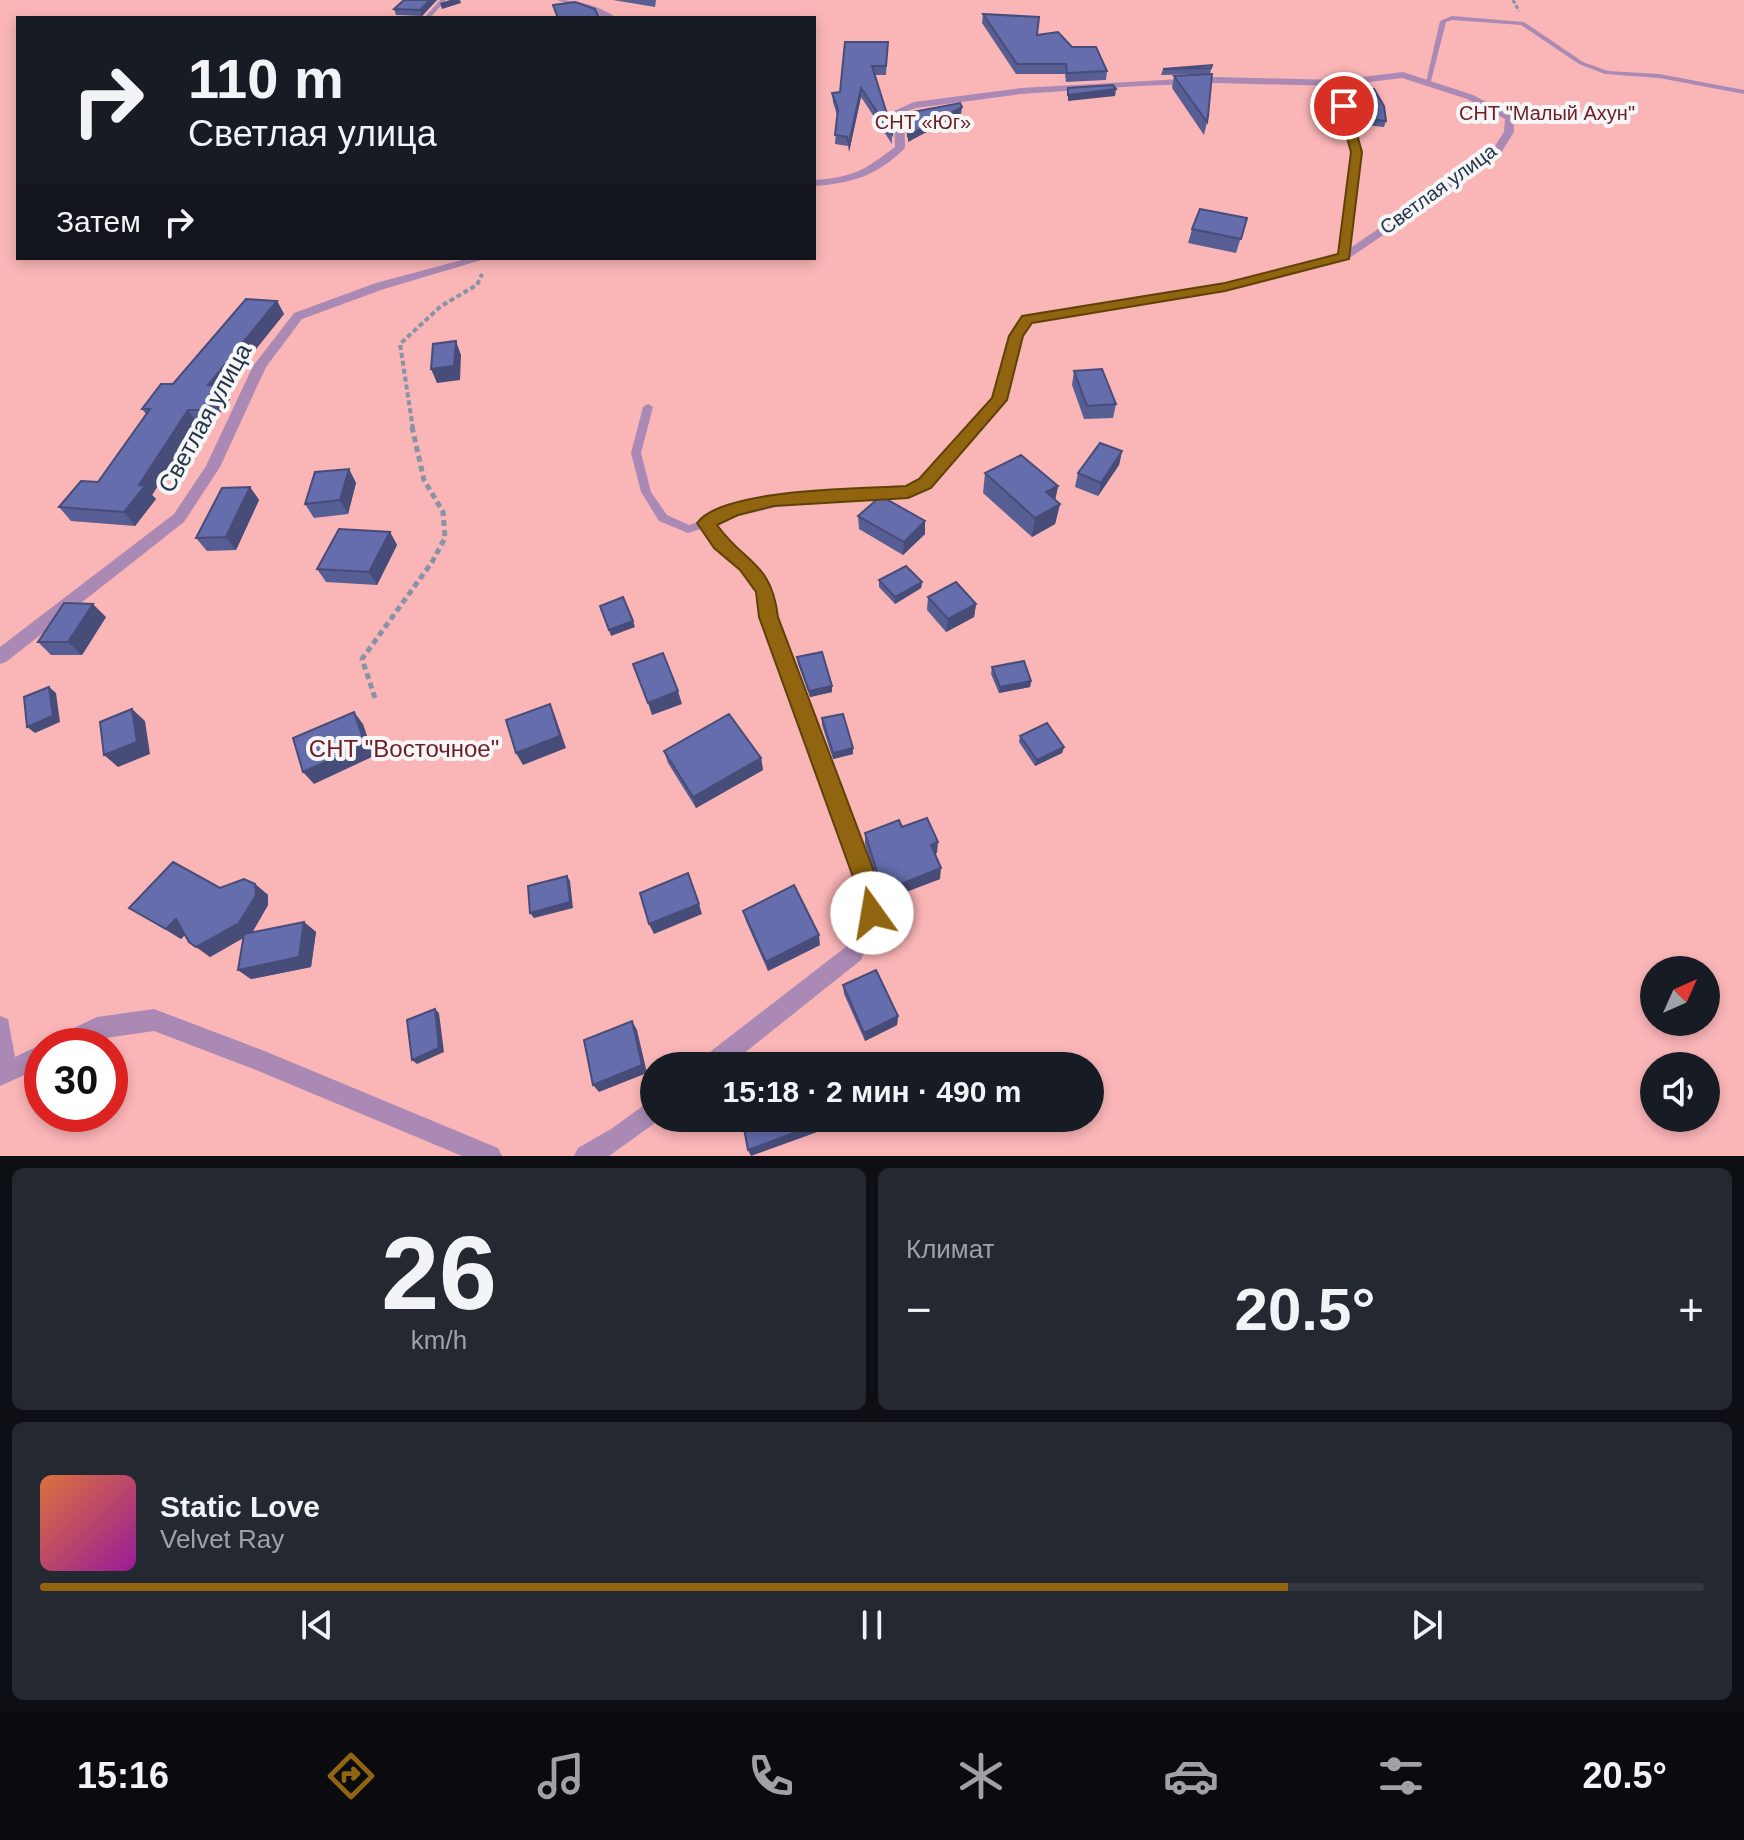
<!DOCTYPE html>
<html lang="ru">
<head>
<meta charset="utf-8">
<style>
  body { margin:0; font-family:Helvetica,sans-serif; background:#242831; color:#f1f3f6; height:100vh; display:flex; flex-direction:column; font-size:30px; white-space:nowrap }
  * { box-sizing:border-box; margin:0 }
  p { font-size:26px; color:#9ea1a6 }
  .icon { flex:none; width:44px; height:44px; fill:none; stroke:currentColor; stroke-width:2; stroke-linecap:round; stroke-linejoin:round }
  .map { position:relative; height:1156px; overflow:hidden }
  .details { display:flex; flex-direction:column; gap:12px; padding:12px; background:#0d0f14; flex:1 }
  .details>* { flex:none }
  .banner { position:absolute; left:16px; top:16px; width:800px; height:244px; border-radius:0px; box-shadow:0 4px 12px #0003; background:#171b24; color:#f1f3f6; overflow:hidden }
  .needle { width:52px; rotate:45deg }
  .fabs { position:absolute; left:1640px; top:956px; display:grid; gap:16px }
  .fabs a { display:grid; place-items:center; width:80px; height:80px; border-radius:50%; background:#171b24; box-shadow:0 4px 12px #0003; font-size:40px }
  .speed { position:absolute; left:24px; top:1028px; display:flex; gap:16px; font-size:40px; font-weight:700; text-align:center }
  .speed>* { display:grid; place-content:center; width:104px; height:104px; border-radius:50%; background:#171b24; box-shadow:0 4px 12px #0003; line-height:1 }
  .speed .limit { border:12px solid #d22; background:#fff; color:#111 }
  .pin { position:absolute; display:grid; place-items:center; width:68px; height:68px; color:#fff; margin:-34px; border:4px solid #fff; border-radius:50%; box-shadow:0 2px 8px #0007 }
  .me { position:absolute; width:88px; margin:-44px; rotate:347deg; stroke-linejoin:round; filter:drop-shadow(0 0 6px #0008) }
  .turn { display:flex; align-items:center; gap:28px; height:168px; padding:0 40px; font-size:36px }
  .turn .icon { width:104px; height:104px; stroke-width:2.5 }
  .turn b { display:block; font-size:56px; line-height:68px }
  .then { display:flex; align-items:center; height:76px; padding:0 40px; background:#0003; gap:16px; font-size:30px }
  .big { font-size:60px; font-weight:600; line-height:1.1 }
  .details .card { flex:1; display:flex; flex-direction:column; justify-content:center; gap:12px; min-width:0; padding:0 28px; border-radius:12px; background:#242831 }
  .details .dial { align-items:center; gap:0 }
  .dial b { font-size:104px; line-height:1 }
  .song { display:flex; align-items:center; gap:24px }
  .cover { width:96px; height:96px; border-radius:12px; background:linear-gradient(135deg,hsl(20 70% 55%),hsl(300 70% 35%)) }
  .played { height:8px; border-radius:4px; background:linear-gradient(90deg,#91650f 75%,#363941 75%) }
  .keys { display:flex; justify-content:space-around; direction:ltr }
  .heat { display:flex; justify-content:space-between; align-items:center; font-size:44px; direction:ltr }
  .details .tiles { flex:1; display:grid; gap:12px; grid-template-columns:1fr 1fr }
  .card:last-child { grid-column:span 2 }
  .trip { position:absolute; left:640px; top:1052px; width:464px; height:80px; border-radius:40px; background:#171b24; box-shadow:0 4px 12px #0003; font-weight:600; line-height:80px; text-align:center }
  .tabs { display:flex; height:128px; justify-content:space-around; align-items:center; background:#090b0e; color:#9ea1a6 }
  .tabs .icon { width:56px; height:56px }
  .tabs .active { color:#91650f }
  .tabs b { font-size:36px; color:#f1f3f6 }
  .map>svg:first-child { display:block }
  .green { fill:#fab5b7; fill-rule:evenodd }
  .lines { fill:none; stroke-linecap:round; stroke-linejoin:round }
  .path-far2 { stroke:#8793a6; stroke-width:3; stroke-dasharray:4 2; stroke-linecap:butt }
  .path-far1 { stroke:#8793a6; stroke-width:4; stroke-dasharray:5 3; stroke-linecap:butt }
  .path { stroke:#8793a6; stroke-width:5; stroke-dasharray:6 4; stroke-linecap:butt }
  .service { fill:#aa8ab4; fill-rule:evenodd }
  .minor { fill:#aa8ab4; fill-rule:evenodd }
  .wall { fill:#575e94 }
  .shaded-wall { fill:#474c78 }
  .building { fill:#656dac; stroke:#474c78; stroke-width:2 }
  .route { fill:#91650f; stroke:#5e420a; stroke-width:2 }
  .labels { text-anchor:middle; stroke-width:8; stroke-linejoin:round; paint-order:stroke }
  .far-park-label { font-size:20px; fill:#6d1d27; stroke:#f6f6f6 }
  .far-street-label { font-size:20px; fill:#23344c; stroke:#f6f6f6 }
  .street-label { font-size:24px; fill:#23344c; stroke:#f6f6f6 }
  .park-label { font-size:24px; fill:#6d1d27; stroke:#f6f6f6 }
</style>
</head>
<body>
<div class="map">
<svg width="1744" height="1156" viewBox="0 0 1744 1156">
  <rect width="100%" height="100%" fill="#e1eaf7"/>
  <!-- green -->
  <path class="green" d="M0,0H1744V1156H0ZM18,18H814V258H18ZM1654,970H1706V1022H1654ZM42,1046H110V1114H42ZM654,1066H1090V1118H654ZM1654,1066H1706V1118H1654Z"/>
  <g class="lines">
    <!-- path-far2 -->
    <path class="path-far2" d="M1513,0L1519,11"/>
    <!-- path-far1 -->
    <path class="path-far1" d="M413,429L400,344L441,306L477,285L482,274"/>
    <!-- path -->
    <path class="path" d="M375,698L362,659L432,562L445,538L443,512L424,480L412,427"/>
    <!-- service -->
    <path class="service" d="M440,0H446L430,18H424Z
      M1452,16L1524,22L1583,62L1608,71L1659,74L1744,90V94L1659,78L1605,74L1579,64L1521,25L1452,20L1446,22L1431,81L1426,82L1440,21Z
      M1337,81L1340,83L1361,152L1348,257L1344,259L1340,257L1353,152L1334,83Z
      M648,404L653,407L641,453L651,492L667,515L689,525L706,519L710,520L711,523L710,526L688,533L659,521L641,492L631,453L643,407Z"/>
    <!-- minor -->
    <path class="minor" d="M557,0C578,0 600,6 617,18H606Z
      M1403,72L1473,95L1513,116L1514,132L1499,156L1348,259L1225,291L1031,322L1022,336L1007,400L930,488L913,496L780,506L735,517L716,525C732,548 765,564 773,592C776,600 776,609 777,617L874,877L882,913L861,960L728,1066H699L702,1058L847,946L862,913L854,877L761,617L757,591L741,569L716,548L698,523L701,519C767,491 835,492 906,487L920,480L994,399L1010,336L1023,316L1225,283L1340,255L1491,152L1504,132L1505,119L1467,99L1402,78L1337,86L1217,83L1139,86L1021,94L916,108L904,112L905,148C877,176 853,183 814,186V180C854,177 863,171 895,147L894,111L914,102L1021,88L1217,77L1337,80Z
      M469,258H488L384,289L302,319L266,367L220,467L184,522L6,662L0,664V647L174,514L206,466L253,366L294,313L376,283Z
      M154,1009L262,1050L498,1148L502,1156H462L261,1072L154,1031L99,1039L85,1046H50L53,1038L97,1017Z
      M0,1016L8,1019L15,1057L42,1044L47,1046H42V1067L0,1086Z
      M654,1098V1118H662L609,1156H574L578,1148L611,1129Z"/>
  </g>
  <!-- wall -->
  <path class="wall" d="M404,0H437L422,16L396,15L394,9Z
    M613,0H656L655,7Z
    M983,14L1072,47L1107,71L1106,80L1066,82L1065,74H1016L982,23Z
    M888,42L886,75H875L887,114L891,113L892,144L861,97L849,152L848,146L835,144L837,115L833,102L832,93L840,92Z
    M1212,65L1210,74L1207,122L1204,135L1172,88L1174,76L1203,74L1161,75L1163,69Z
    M1349,89L1386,121L1384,127L1356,124L1347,95Z
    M1247,218L1236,253L1188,243L1192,229Z
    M277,301L284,314L224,389L230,399L213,423H197L152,495L156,499L135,526L71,521L59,507L98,482L146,414L142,409Z
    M1074,371L1116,404L1113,418L1084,419L1072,385Z
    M1122,451L1119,465L1098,496L1075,487L1078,473Z
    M349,469L356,483L348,514L314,518L305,504Z
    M985,473L1058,486L1055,500L1060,504L1055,524L1032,537L983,493Z
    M250,487L259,500L236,550L207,551L196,538Z
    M858,516L925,534L903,555L859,529Z
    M390,532L397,545L377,585L326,582L317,569Z
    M879,580L922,582L921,588L895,604L879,587Z
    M928,597L976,604L974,617L946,632L927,610Z
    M106,617L82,655H51L38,642Z
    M797,657L832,686V692L810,697L798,664Z
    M992,667L1031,681L1030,687L999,693L991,674Z
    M822,718L853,748V754L833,759L822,725Z
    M1020,736L1064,747L1062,753L1035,766L1019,742Z
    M664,751L761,758L763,770L696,808L668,763Z
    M902,827L937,853L935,854L940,879L882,901L865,844V833Z
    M255,884L268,895V905L252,932L304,922L316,932L311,967L251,979L238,970L243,938L210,957L185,935L181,939L129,908L220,888Z
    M743,911L820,945L768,971L746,921Z
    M843,985L898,1016L897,1025L865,1041L844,994Z"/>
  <!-- shaded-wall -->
  <path class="shaded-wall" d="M430,0H437L422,16L420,10Z
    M450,0H460L461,3L442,9L440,3Z
    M861,88V97L849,152V143Z
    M1116,89L1115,96L1068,101V95Z
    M962,107L961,114L908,142V136Z
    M277,301L284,314L224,389L230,399L213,423L204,410L208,385Z
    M456,341L461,355L460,380L437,383L431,369Z
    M188,410L197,423L152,495L156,499L135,526L124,512L139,485Z
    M1122,451L1119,465L1098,496L1101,483Z
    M349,469L356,483L348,514L340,500Z
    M1058,486L1054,506L1046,492Z
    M250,487L259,500L236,550L226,537Z
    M1060,504L1055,524L1032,537L1035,518Z
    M925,521V534L903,555L904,542Z
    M390,532L397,545L377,585L369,572Z
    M922,582L921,588L895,604V597Z
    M93,604L106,617L82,655L68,642Z
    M976,604L974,617L946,632L948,619Z
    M633,621L635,627L611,636L609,630Z
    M1031,681L1030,687L999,693L1000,687Z
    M832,686V692L810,697L809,691Z
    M49,687L56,693L60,722L35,733L27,727Z
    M678,691L682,704L652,715L648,703Z
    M550,704L555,716L566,748L523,765L516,753Z
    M132,709L145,721L150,754L118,767L104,755Z
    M354,712L363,724L374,756L314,784L303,772Z
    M1064,747L1062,753L1035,766L1037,760Z
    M853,748V754L833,759V753Z
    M761,758L763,770L696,808L693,797Z
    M938,842L937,853L930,856L931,845Z
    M941,868L940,879L882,901L883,891Z
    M567,876L570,881L573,908L534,918L530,913Z
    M255,884L268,895V905L252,933L210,957L196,947Z
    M699,904L702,914L654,934L649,924Z
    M176,919L190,929L181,939L166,929Z
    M304,922L316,932L311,967L251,979L238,970Z
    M819,935L820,945L768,971L766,962Z
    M435,1009L439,1013L444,1052L417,1064L412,1060Z
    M898,1016L897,1025L865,1041L864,1033Z
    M632,1021L637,1030L647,1073L599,1092L593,1085Z
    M819,1124L820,1131L751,1156L748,1150Z"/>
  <!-- building -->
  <path class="building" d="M404,0H430L420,10L394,9Z
    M575,2L595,9L599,18H558L553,5Z
    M983,14L1039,17L1037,35L1058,32L1072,47H1096L1107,71L1067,73L1066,64H1017Z
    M845,42H888L886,66H872L887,114L891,113L892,134L861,88L849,143L847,137L835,135L838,109L832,93L840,92Z
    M1212,65L1211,68L1163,69Z
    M1212,74L1208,116L1207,122L1174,76Z
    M1113,85L1116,89L1068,95V88Z
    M1349,89H1374L1384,106L1386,121L1359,118Z
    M960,103L962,107L908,136L907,113Z
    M1200,209L1247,218L1241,239L1192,229Z
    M246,299L277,301L208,385H221L204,410H188L139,485L145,486L124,512L59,507L81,481L98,482L150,409H142L161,384H173Z
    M456,341L454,366L431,369L433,344Z
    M1102,369L1116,404L1087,406L1074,371Z
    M1100,443L1122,451L1101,483L1078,473Z
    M1021,455L1058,486L1046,492L1060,504L1035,518L985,473Z
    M349,469L340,500L305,504L315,472Z
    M250,487L226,537L196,538L222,488Z
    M881,496L925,521L904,542L858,516Z
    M339,529L390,532L369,572L317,569Z
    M906,566L922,582L895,597L879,580Z
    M956,582L976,604L948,619L928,597Z
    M623,597L633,621L609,630L600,606Z
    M64,603L93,604L68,642H38Z
    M822,652L832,686L809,691L797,657Z
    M663,653L678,691L648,703L633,664Z
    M1024,661L1031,681L1000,687L992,667Z
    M49,687L53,716L27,727L24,697Z
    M550,704L560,736L516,753L506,720Z
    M132,709L137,742L104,755L100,722Z
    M354,712L365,744L303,772L293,738Z
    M729,714L761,758L693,797L664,751Z
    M843,714L853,748L833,753L822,718Z
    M1047,723L1064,747L1037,760L1020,736Z
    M927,818L938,842L931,845L941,868L883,891L865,833L899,820L902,827Z
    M173,862L220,888L244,879L255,884L256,895L239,923L196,947L189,942L176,919L166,929L129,908Z
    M688,873L699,904L649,924L640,893Z
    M567,876L570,902L530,913L528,886Z
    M794,885L819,935L766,962L743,911Z
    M304,922L299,957L238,970L244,934Z
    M876,970L898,1016L864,1033L843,985Z
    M435,1009L439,1048L412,1060L407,1020Z
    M632,1021L642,1065L593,1085L584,1040Z
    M742,1118H818L819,1124L748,1150Z"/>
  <!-- route -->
  <path class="route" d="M1344,103L1349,106L1362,152L1349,259L1225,291L1032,323L1023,336L1007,400L931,488L908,498L774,506L738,515L717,525C746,565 771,561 778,617L876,877L884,913L880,921L872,924L864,921L853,877L759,617L756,592L740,570L714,548L697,523C722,488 862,489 906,486L919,479L992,398L1009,336L1022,316L1225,283L1338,254L1351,152L1338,106Z"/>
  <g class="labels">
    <!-- far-park labels -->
    <g class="far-park-label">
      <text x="1547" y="120">СНТ "Малый Ахун"</text>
      <text x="923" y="129">СНТ «Юг»</text>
    </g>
    <!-- far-street labels -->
    <g class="far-street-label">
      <text transform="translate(1438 189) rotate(-36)" y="7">Светлая улица</text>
    </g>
    <!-- street labels -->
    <g class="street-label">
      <text transform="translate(205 418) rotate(-61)" y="8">Светлая улица</text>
    </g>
    <!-- park labels -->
    <g class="park-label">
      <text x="404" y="757">СНТ "Восточное"</text>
    </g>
  </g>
</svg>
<div class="fabs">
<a><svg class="needle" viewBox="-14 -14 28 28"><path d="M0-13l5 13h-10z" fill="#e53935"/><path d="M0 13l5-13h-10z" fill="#9ea1a6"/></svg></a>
<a><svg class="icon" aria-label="sound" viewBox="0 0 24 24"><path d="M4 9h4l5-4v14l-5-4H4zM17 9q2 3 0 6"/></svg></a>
</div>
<div class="speed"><div class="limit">30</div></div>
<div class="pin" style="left:1344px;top:106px;background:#d93025"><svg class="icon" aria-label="arrive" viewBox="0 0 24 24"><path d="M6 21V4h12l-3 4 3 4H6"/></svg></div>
<svg class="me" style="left:872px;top:913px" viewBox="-20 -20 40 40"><circle r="19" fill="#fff"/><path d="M0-13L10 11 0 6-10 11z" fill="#91650f"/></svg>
<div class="trip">15:18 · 2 мин · 490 m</div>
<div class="banner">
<div class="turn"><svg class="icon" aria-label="right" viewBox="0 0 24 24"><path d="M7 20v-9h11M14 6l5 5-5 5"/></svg><div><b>110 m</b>Светлая улица</div></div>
<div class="then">Затем<svg class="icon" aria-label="right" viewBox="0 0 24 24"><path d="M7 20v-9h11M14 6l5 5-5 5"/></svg></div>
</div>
</div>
<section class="details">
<div class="tiles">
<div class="card dial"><b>26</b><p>km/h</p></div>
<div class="card"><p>Климат</p>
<div class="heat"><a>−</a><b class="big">20.5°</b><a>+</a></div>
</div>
<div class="card">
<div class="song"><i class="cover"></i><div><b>Static Love</b><p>Velvet Ray</p></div></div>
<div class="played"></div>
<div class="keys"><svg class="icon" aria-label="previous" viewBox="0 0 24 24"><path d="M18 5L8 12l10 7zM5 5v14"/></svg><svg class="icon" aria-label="pause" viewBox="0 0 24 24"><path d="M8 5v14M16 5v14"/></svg><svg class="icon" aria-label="next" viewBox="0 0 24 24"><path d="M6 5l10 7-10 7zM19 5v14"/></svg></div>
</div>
</div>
</section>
<nav class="tabs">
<b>15:16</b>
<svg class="icon active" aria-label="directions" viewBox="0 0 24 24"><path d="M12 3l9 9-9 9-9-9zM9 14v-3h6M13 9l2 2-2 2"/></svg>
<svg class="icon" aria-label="music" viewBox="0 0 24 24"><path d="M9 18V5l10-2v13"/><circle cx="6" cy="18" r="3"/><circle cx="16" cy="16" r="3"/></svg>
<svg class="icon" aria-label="phone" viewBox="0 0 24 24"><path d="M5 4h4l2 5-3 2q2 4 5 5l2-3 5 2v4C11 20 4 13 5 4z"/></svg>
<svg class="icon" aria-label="climate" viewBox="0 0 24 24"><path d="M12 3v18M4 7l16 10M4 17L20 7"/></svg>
<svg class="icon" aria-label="car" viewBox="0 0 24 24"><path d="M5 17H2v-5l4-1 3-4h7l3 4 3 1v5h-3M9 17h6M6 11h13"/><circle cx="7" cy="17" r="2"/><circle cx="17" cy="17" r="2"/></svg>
<svg class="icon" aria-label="filters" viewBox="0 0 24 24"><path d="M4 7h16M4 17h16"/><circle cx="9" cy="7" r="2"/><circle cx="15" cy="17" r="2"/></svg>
<b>20.5°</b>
</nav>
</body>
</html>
